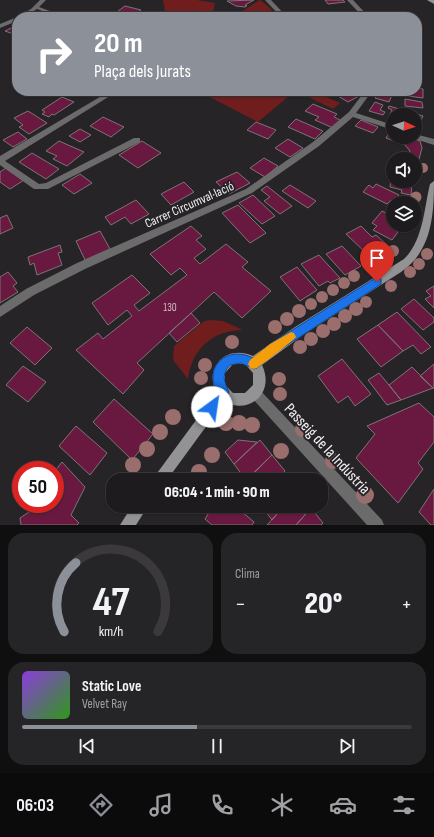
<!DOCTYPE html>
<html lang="es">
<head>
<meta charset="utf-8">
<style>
  body { margin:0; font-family:"Sofia Sans Condensed",sans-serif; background:#252426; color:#f1f3f6; height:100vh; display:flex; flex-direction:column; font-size:15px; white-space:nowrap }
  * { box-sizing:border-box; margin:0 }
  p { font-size:13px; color:#a0a1a4 }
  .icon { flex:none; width:22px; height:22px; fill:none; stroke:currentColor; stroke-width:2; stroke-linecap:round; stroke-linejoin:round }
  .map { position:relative; height:525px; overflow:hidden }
  .panel { display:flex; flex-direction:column; gap:8px; padding:8px; background:#100f10; flex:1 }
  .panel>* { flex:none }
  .banner { position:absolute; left:12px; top:12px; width:410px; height:84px; border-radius:16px; box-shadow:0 1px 3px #0004,0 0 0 1px #3b393b; background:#8c9099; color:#fff; overflow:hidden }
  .needle { width:26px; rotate:93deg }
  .buttons { position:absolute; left:386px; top:108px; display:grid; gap:8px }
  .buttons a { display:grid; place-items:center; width:36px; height:36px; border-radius:50%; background:#1d1b1d; box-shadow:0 1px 3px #0004,0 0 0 1px #3b393b; font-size:20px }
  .speed { position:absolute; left:12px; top:461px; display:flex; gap:8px; font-size:20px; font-weight:700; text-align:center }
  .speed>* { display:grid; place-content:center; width:52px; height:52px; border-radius:50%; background:#1d1b1d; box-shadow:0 1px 3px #0004,0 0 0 1px #3b393b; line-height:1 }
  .speed .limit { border:6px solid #d22; background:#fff; color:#111 }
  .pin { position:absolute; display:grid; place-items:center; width:34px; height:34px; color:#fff; margin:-41px -17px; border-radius:50% 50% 50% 0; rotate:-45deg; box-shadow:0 0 4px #0007 }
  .pin .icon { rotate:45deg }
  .me { position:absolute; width:44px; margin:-22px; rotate:31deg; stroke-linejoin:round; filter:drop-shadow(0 0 3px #0008) }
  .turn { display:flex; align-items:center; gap:14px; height:84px; padding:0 16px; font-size:18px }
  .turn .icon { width:52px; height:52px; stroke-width:2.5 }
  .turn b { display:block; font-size:28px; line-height:34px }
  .big { font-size:30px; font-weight:800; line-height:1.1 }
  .panel .card { flex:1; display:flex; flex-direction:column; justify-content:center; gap:6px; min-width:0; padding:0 14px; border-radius:16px; background:#252426 }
  .panel .dial { align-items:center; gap:0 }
  .dial svg { height:104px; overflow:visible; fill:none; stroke:#3b393b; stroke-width:7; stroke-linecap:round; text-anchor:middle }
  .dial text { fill:#f1f3f6; stroke:none }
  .song { display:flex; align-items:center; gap:12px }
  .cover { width:48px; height:48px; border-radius:6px; background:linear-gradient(135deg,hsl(270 70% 55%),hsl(110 70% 35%)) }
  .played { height:4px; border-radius:2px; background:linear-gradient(90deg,#8c9099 45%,#3b393b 45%) }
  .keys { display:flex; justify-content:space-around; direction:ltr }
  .heat { display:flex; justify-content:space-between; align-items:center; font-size:22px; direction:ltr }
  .panel .tiles { flex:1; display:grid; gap:8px; grid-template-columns:1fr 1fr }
  .card:last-child { grid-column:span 2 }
  .trip { position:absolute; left:106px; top:473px; width:222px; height:40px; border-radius:16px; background:#1d1b1d; box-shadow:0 1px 3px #0004,0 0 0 1px #3b393b; font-weight:800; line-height:40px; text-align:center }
  .tab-bar { display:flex; height:64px; justify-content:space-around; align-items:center; background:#0c0b0c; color:#a0a1a4 }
  .tab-bar .icon { width:28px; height:28px }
  .tab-bar .on { color:#8c9099 }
  .tab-bar b { font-size:18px; color:#f1f3f6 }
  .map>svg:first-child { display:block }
  .green { fill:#701d1e }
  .building { fill:#69193f; stroke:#7a7577 }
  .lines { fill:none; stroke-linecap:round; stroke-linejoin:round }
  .minor { fill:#6b6b6c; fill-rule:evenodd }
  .tertiary { fill:#6b6b6c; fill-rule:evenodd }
  .secondary { fill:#939295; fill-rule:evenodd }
  .tree { fill:#996e6c }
  .route { fill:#1a73e8; stroke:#114b97 }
  .slow { fill:#f59e0b }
  .labels { text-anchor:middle; stroke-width:4; stroke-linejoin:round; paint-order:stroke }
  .number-label { font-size:11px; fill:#d0bac5 }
  .street-label { font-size:13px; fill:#f2f0f2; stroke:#272427 }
  .near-street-label { font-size:16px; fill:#f2f0f2; stroke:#272427 }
</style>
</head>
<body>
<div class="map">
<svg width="434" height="525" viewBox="0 0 434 525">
  <rect width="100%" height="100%" fill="#272427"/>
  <!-- green -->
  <path class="green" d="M163,0H197L215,3L212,17H166Z
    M260,0L270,8L277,17H233Z
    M198,91H295L258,122Z
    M296,91H313L340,103L333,109Z
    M209,320L223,321L243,330C213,330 192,349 188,379L173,360L174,346L203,322Z"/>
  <!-- building -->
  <path class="building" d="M254,0L245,5L247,6L245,7L236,6L227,1Z
    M325,0H343L345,2L328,4Z
    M125,6L141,10L137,13L134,12L126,17H110Z
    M17,25L16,35L5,31Z
    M417,88L423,89V98L408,96V91H417Z
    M157,91H176L169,96Z
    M325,91H350L359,96L348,102L331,92L328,93Z
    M379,91L392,95L389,102L375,98Z
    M62,97L74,102L54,115L52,114L49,117L42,114L45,112L42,110Z
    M405,99L422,102L423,108L405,106Z
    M375,102L383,105L380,110L385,112L383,115L369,111Z
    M313,104L337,114L334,117L340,120L333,128L315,120L319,117L305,111Z
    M389,106L423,116L417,128L415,127V115L390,114L392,110L388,108Z
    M28,111L47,123L29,134L19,127L23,125L14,118Z
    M103,117L124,127L111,137L90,126Z
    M296,119L323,131L315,139L288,127Z
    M361,120L378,127L373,133L355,126Z
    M256,122L276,130L268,139L247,130Z
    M80,129L91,135L80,142L69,136Z
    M390,131L393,132V137H408L420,141L422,148L418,163L415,162V159H407L410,151L405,145L386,138Z
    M18,132L27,139L13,147L3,140Z
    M288,139L303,148L290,157L275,148Z
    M59,141L84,152L67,166L53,159L57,156L46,151Z
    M142,141L161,153L138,168L119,155Z
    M32,153L59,169L46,179L19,162Z
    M264,158L278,166L265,177L250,168Z
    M6,168L24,180L10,189L0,182V172Z
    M237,172L250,183L229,194L216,182Z
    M80,174L92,183L74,194L62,185Z
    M391,178L393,181L412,183L411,195L401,193L402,190L390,187Z
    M184,182L194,192L171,205L161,194Z
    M376,184L399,195L394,202L391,200L387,204L363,192L369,185L373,188Z
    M290,185L316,201L308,208L282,191Z
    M267,186L292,206L280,214L264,201L270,197L261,190Z
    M253,195L275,216L262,224L239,203Z
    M136,200L149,214L131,224L125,217L111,225L105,217Z
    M238,205L266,233L250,243L222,213Z
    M382,211L393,217V225H398L394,229L398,232L392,240L373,230L377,226L372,223Z
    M7,215L13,228L0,234V218Z
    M191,226L202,236L196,240L206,249L194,258L200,264L226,244L248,262L242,267L271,291L242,318L214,292L137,363L144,370L123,394L76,350L98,333L103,339L132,316L127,310L108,325L92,303L132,275L150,293L134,305L139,311L187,275L180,268L171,275L150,254Z
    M361,226L372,237L376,235L386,244L368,255L346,234Z
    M100,231L110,249L85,260L76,241Z
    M60,245L62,252L58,253L62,265L37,275L34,263L30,265L28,257Z
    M342,246L361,266L345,275L326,254Z
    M319,255L340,278L330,283L328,281L319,286L301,264Z
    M297,267L317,290L300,301L280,277Z
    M8,272L17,283L13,286L18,292L0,303V277Z
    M434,286V308L425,299L431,296L426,291Z
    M414,299L434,318V322L423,330L401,309Z
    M397,312L431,347L421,354L413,345L403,351L378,325Z
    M191,313L200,323L177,342L169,333Z
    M378,325L403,351L381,367L357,339Z
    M27,327L52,348L35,365L10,343Z
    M342,359L371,394L355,406L348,396L338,403L318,376Z
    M434,364V388H433L420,376Z
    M23,366L46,382L28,402L6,385Z
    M412,367L433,388L401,400L389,385Z
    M379,373L389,385L401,400L387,405L368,380Z
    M114,399L153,434L132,460L93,422Z
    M419,403L434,417V442L418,463L423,469L398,503L356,458L375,434L367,426Z
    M76,426L107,453L90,475L59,446Z
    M238,440L257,442L234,464L225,452Z
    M260,440L272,455L246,480L234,464Z
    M272,455L285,471L277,480H247Z
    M62,462L85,487L71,515L79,523L77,525H21L20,518L38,506V504H55V471Z
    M434,489V525H431L419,512Z
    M213,506H235L254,522L252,525H212L205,519Z
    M265,506H284L272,520L263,508Z
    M284,506H309L311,508L296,525H267Z
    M311,508L323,523L321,525H296Z"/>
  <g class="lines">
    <!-- minor -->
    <path class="minor" d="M40,0H46L39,7L66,17H58L37,9L24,17H17L31,9Z
      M265,0H271L287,17H281Z
      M347,0H353L369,17H363Z
      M17,17V21L0,28V24Z
      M110,91H118L5,161L39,184L46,183L134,138H140V142L48,189H34L0,165V156Z
      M365,91H372L356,113L393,125V130L353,117L319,146L252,193L85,269L34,295L0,317V306L26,289L77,263L246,189L313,142L349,112Z
      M415,134L434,139V145L412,138L415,137Z"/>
    <!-- tertiary -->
    <path class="tertiary" d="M255,387L259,389L382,520L384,525H367L251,397L249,393L251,389Z"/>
    <!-- secondary -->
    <path class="secondary" d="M427,0H434V4Z
      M434,181C434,215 432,251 401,272L303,335L262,365C275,392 251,415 224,402L167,480H152L216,393C204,366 227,344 253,356L295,327L404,259C423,241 424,209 430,184ZM233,364H245L253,373V385L245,393H233L225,385V373Z
      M132,506H148L136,525H120Z"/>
  </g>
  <!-- trees -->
  <g class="tree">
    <circle cx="423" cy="168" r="5"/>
    <circle cx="416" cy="197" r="5.5"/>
    <circle cx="393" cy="251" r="6"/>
    <circle cx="427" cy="254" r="6"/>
    <circle cx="384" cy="259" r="6"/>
    <circle cx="419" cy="264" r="6"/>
    <circle cx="410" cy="272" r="6"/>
    <circle cx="354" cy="276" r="6"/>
    <circle cx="344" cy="283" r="6"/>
    <circle cx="391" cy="286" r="6"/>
    <circle cx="333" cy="290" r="6"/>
    <circle cx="322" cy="297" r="6"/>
    <circle cx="366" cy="302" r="6"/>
    <circle cx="311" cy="304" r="6"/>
    <circle cx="356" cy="309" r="7"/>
    <circle cx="299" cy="311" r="7"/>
    <circle cx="345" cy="316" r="7"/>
    <circle cx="287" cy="319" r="7"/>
    <circle cx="334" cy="324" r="7"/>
    <circle cx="275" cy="327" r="7"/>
    <circle cx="323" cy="331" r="7"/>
    <circle cx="311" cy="339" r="7"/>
    <circle cx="232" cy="342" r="7"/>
    <circle cx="300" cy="347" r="7"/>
    <circle cx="205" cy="365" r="7"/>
    <circle cx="201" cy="378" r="7"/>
    <circle cx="279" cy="379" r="7"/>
    <circle cx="280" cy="394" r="7"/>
    <circle cx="173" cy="417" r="8"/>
    <circle cx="226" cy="423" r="8"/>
    <circle cx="239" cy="423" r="8"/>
    <circle cx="252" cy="425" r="8"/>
    <circle cx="303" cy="429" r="8"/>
    <circle cx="160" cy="432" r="8"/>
    <circle cx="147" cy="449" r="8"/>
    <circle cx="281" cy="451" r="8"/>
    <circle cx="212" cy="455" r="8"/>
    <circle cx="333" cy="461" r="8"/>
    <circle cx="133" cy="465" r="8"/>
    <circle cx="199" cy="472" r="8"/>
    <circle cx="365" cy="495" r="9"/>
  </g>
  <!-- route -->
  <path class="route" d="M377,277L381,279V284L278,351L257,368L254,369L241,363L230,365C221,375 224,381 229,392C226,400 220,410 212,413L208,411L207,407L217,392C203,366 228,345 253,358L270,344Z"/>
  <!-- slow -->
  <path class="slow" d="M291,332L294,333L296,337C294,340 264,363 257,368L254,369L250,368L248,364L250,360L270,344Z"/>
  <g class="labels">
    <!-- number labels -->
    <g class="number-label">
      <text x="170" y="311">130</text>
    </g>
    <!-- street labels -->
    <g class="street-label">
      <text transform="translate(189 204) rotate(-24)" y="5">Carrer Circumval·lació</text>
    </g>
    <!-- near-street labels -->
    <g class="near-street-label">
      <text transform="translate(328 448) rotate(47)" y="6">Passeig de la Indústria</text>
    </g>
  </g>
</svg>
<div class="buttons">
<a><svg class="needle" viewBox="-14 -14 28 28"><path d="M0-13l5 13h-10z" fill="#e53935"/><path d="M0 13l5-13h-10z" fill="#a0a1a4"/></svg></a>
<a><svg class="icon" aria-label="sound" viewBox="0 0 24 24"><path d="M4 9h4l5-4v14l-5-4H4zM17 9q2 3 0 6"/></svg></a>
<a><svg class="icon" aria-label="layers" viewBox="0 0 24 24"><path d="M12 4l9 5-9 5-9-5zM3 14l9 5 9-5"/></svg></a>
</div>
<div class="speed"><div class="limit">50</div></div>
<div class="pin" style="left:377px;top:282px;background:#d93025"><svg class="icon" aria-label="arrive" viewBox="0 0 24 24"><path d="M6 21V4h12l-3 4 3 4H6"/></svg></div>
<svg class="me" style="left:212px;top:407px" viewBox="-20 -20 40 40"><circle r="19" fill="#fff"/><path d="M0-13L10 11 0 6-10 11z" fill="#1a73e8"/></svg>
<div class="trip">06:04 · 1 min · 90 m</div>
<div class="banner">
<div class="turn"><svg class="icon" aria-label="right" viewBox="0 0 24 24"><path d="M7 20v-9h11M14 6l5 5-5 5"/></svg><div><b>20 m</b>Plaça dels Jurats</div></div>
</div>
</div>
<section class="panel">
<div class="tiles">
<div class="card dial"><svg viewBox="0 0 100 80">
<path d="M14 69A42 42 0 1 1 86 69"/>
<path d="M14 69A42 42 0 0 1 23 16" stroke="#8c9099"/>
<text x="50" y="56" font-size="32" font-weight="700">47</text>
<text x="50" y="72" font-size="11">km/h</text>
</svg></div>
<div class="card"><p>Clima</p>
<div class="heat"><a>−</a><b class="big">20°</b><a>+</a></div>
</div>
<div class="card">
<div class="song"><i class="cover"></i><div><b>Static Love</b><p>Velvet Ray</p></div></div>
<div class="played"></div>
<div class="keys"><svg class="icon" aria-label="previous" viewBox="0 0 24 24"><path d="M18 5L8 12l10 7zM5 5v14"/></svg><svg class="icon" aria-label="pause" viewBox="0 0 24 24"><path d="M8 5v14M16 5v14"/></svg><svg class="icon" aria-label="next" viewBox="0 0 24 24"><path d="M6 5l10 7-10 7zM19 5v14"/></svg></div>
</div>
</div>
</section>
<nav class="tab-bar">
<b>06:03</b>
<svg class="icon on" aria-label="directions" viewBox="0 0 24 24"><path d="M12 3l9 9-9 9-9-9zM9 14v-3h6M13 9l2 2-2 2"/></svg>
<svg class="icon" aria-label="music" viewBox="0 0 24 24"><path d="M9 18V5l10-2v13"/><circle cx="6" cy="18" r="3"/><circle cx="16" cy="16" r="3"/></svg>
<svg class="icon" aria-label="phone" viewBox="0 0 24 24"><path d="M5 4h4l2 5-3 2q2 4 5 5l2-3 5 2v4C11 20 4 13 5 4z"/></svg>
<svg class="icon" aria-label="climate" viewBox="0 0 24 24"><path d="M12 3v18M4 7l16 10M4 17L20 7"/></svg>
<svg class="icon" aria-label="car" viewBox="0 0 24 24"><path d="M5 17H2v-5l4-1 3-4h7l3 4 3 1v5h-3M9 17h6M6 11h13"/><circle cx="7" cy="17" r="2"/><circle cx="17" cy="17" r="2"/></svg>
<svg class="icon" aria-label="filters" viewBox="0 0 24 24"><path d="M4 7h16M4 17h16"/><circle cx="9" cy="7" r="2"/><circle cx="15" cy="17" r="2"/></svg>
</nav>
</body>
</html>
